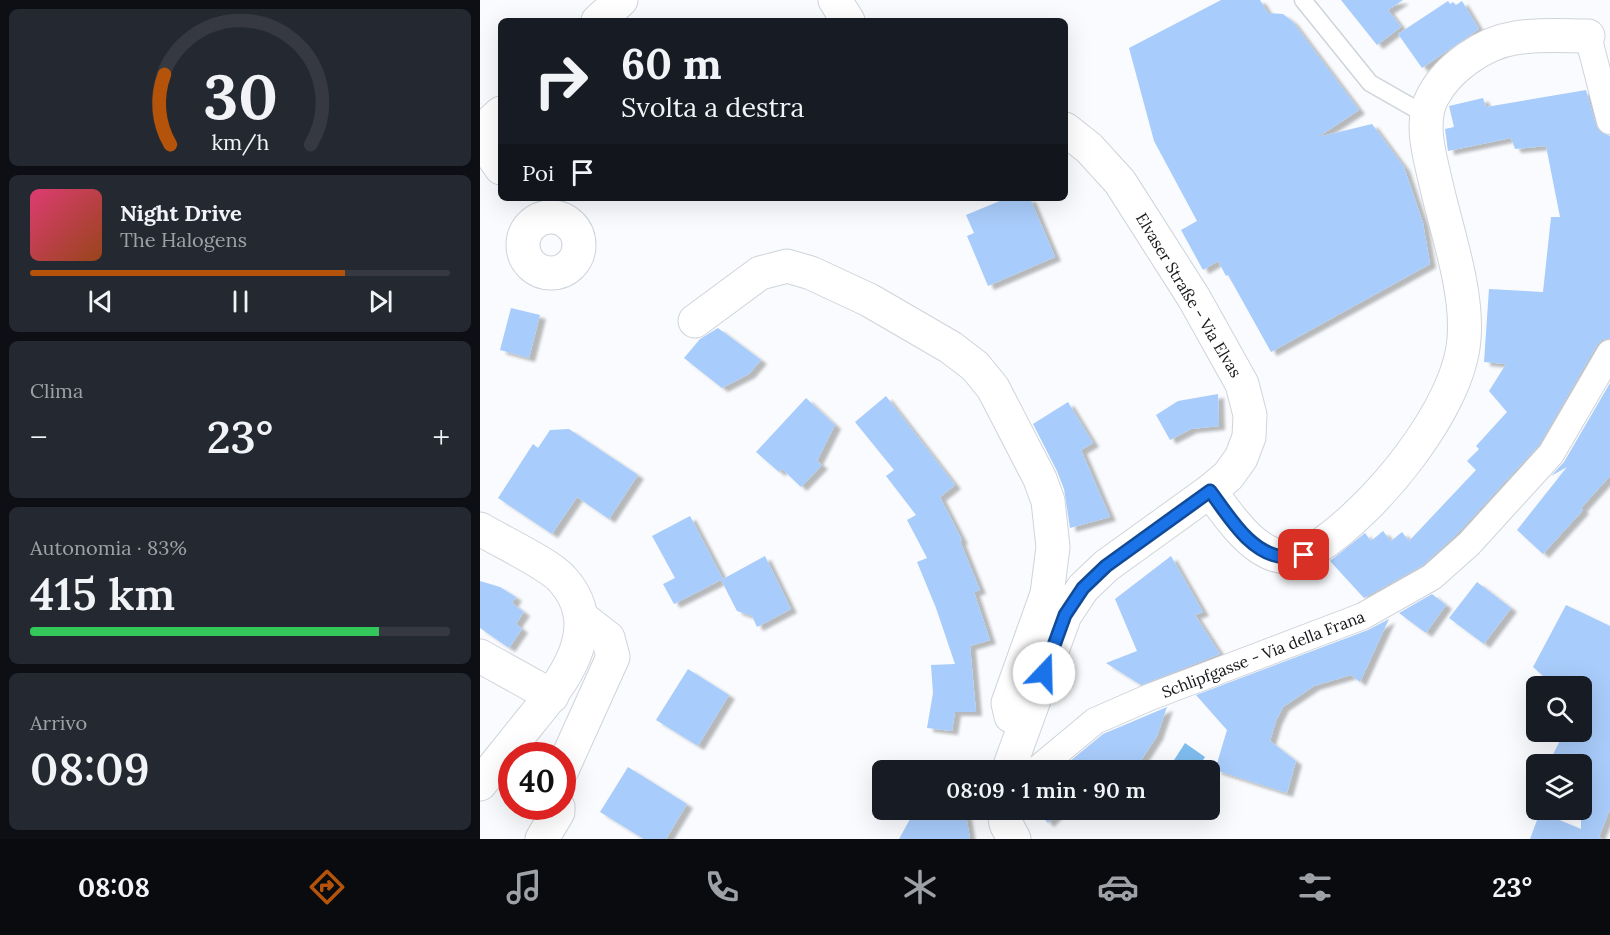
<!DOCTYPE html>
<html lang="it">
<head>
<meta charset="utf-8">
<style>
  body { margin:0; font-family:Lora,serif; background:#242831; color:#f1f3f6; height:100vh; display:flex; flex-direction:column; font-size:22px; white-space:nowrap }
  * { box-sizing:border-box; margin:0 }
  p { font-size:20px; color:#9ea1a6 }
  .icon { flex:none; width:33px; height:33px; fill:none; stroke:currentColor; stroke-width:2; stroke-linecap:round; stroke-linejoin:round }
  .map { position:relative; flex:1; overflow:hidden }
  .sheet { display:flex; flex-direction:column; gap:9px; padding:9px; background:#0d0f14; width:480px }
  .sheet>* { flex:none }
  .hud { position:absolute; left:18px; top:18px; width:570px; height:183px; border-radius:9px; box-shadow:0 6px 24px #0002; background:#171b24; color:#f1f3f6; overflow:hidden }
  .tools { position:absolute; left:1046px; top:676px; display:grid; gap:12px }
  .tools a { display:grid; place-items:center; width:66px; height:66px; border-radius:9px; background:#171b24; box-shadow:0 6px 24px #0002; font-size:30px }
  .speed { position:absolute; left:18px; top:742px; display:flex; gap:12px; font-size:30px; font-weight:700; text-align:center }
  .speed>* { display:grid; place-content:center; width:78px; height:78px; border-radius:50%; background:#171b24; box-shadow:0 6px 24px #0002; line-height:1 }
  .speed .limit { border:9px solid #d22; background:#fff; color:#111 }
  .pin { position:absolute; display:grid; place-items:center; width:51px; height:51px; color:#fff; margin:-26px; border-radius:12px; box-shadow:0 3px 9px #0006 }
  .me { position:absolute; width:66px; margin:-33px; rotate:21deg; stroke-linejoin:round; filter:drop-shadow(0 0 4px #0008) }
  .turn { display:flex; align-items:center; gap:21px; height:126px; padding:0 24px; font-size:27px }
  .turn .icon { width:78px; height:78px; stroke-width:2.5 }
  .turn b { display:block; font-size:42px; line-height:51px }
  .then { display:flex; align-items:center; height:57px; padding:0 24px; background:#0003; gap:12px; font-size:22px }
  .big { font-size:45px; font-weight:600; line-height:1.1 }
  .sheet .widget { flex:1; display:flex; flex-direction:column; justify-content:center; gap:9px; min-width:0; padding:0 21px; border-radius:9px; background:#242831 }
  .sheet .dial { align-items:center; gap:0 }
  .dial svg { height:156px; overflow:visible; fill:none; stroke:#363941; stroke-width:7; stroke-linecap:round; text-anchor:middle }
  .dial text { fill:#f1f3f6; stroke:none }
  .song { display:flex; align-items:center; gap:18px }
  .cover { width:72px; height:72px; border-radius:9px; background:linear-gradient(135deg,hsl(340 70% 55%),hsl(20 70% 35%)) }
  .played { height:6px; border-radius:3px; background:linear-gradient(90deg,#b45309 75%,#363941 75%) }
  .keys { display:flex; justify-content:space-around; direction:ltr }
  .heat { display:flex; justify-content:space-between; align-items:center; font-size:33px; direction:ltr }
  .charge { height:9px; border-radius:4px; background:linear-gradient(90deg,#34c759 83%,#363941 0) }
  .trip { position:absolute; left:392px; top:760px; width:348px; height:60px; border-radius:9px; background:#171b24; box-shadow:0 6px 24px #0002; font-weight:600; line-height:60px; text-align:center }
  .menu { display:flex; height:96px; justify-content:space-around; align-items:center; background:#090b0e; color:#9ea1a6 }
  .menu .icon { width:42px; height:42px }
  .menu .current { color:#b45309 }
  .menu b { font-size:27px; color:#f1f3f6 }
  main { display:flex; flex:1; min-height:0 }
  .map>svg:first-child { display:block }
  .water { fill:#7fbdef }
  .building { fill:#a8ccfb; filter:url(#shadow) }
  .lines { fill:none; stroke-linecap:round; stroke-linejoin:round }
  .service-casing { stroke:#cfd4da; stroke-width:19 }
  .pedestrian-casing { stroke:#cfd4da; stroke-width:28 }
  .minor-casing { stroke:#cfd4da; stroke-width:35 }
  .tertiary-casing { stroke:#cfd4da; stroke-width:35 }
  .service { stroke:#fff; stroke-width:16 }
  .pedestrian { stroke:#fff; stroke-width:26 }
  .minor { stroke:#fff; stroke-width:33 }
  .tertiary { stroke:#fff; stroke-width:33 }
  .route-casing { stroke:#114b97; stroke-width:15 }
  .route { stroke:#1a73e8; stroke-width:10 }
  .labels { text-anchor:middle; stroke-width:5; stroke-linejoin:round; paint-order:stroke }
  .street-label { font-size:16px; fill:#131518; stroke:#fff }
</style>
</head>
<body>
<main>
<section class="sheet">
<div class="widget dial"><svg viewBox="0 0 100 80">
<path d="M14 69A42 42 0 1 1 86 69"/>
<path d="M14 69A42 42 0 0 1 11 33" stroke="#b45309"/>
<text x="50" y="56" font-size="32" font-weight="700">30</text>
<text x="50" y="72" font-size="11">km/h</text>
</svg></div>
<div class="widget">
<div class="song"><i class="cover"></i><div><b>Night Drive</b><p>The Halogens</p></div></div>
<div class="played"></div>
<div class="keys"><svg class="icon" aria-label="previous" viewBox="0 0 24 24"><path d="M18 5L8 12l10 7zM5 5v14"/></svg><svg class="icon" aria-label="pause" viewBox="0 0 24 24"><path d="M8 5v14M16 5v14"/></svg><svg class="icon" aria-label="next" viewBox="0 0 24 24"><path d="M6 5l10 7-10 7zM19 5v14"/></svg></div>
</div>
<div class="widget"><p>Clima</p>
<div class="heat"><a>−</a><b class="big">23°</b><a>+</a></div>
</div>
<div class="widget"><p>Autonomia · 83%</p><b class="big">415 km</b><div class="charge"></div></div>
<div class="widget"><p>Arrivo</p><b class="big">08:09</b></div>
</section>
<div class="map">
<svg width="1130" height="839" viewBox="0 0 1130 839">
  <defs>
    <filter id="shadow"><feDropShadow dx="6" dy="4" stdDeviation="1.5" flood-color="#0004"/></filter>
  </defs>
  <rect width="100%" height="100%" fill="#f9fbfe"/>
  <!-- water -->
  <path class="water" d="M705,743L725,757L716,771H687Z"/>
  <!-- building -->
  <path class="building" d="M741,0H780L788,13L803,14L812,21L879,110L838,137L892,124L924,167L943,223L950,264L791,352L748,275L746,276L738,261L723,270L701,230L717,221L674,141L649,48Z
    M861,0H923L908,10L921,27L897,45Z
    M968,1L970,4L973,2L976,5L982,1L999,29L942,68L918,34Z
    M1106,90L1116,125L1120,132L1130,136V338L1122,340L1117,345L1059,445L978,533L943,565L884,598L850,561L885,533L891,541L903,531L911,541L922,532L929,541L996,470L987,461L999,449L996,446L1027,412L1009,391L1026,364L1004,362L1009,289L1063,292L1071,217H1080L1066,146L1035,149L1031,138L968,151L965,129L974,127L969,106L1003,98L1006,107Z
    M527,198H550L575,257L508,286L487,236L494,233L486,215Z
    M31,308L60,315L49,358L20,350Z
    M238,328L281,360L269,374L242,388L204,358L220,339Z
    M1130,383V476L1101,508L1103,510L1063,554L1037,530L1087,467L1071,476L1084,462Z
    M738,394L739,426L711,429L690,440L676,415L698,401Z
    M406,396L475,485L460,497L482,540L480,541L500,590L494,592L510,640L490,646L496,712H475L472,731L447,728L453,693L451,665L475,664L456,608L437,562L447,558L427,520L436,515L406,476L414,470L375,422Z
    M326,398L355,425L337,461L342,465L321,487L302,469L299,472L276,452Z
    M588,402L613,443L601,450L630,517L590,528L584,489L577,471L553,424Z
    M89,429L158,475L129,519L97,497L72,534L18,498L53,444L58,448L70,430Z
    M210,516L243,579L285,556L311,609L277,627L272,616L257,611L241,580L194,604L183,584L195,578L172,536Z
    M691,556L723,612L715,615L740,654L661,685L626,663L657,651L635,599Z
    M0,581L20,587L36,597L32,603L44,612L36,624L42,629L29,648L0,628Z
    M997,582L1031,608L1004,644L969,618Z
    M952,594L966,605L946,633L919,613Z
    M1086,605L1130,626V809L1119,837L1123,839H1050L1060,812L1101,829V765H1068L1084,732H1101V699L1107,687H1075L1053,667Z
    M909,619L880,682L871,675L834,686L803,707L796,721L790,741L816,761L807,793L735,770L747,730L716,695L888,630Z
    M208,669L249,695L218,746L176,720Z
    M687,707L677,736L654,771H578L623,734Z
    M148,767L207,804L186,839H164L120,812Z
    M435,810H478L486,815L490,839H419Z
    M556,810H592L586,815L580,811L568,823Z"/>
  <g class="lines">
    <defs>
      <path id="service" d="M823,0L890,83L946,115"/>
      <path id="pedestrian" d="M1108,36L1130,121
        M555,771L615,721L670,697L883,616L952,577L989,544L1071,454L1130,353"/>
      <path id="minor" d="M0,138L21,168
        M43 245a28 28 0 1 1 56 0a28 28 0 1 1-56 0Z
        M215,321L280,273L307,266L331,273L389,300L470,347L495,366L513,388L560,479L568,501L573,547L567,594L528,703L531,716L545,723
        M730,491C756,525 788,578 836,548C894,511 979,409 984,339C988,292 968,235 957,188C951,160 938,123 953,96C968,68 1003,43 1035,38C1059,34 1084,36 1108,36
        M0,656L72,696
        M82,770L133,657L128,638L101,617
        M62,839L78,812V807"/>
      <path id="tertiary" d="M355,0L368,21
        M118,21L141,0
        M0,132L21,113
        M0,529C20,541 69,564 82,579C127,628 82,683 49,723C33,743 16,764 0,784
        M528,771L585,615L603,588L626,566L730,491L748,476L761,458L769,437L770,415L762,384L714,298L640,182L609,148L585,129
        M524,810L526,824L534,839"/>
    </defs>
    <!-- service casing -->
    <use href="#service" class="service-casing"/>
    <!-- pedestrian casing -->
    <use href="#pedestrian" class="pedestrian-casing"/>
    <!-- minor casing -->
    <use href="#minor" class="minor-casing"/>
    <!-- tertiary casing -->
    <use href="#tertiary" class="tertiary-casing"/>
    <!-- service -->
    <use href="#service" class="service"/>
    <!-- pedestrian -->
    <use href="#pedestrian" class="pedestrian"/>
    <!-- minor -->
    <use href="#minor" class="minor"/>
    <!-- tertiary -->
    <use href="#tertiary" class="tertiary"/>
  </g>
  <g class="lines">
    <defs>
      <path id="route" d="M564,673L585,615L603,588L626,566L730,491C749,516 770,554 804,557C811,558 818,556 824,555"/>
    </defs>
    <!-- route casing -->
    <use href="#route" class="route-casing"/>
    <!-- route -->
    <use href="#route" class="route"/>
  </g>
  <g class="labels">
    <!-- street labels -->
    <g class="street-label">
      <text transform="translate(709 295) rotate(59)" y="6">Elvaser Straße - Via Elvas</text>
      <text transform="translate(783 654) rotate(-21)" y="6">Schlipfgasse - Via della Frana</text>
    </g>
  </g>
</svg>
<div class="tools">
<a><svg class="icon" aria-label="search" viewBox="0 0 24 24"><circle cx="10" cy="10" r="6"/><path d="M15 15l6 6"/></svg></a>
<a><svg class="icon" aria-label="layers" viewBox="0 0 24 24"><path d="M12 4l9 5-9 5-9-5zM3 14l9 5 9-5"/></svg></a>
</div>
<div class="speed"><div class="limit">40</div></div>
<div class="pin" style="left:824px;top:555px;background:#d93025"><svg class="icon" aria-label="arrive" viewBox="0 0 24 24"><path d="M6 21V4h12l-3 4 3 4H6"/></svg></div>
<svg class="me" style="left:564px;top:673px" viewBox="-20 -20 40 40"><circle r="19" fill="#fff"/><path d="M0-13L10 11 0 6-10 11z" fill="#1a73e8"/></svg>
<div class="trip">08:09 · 1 min · 90 m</div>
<div class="hud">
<div class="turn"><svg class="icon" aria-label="right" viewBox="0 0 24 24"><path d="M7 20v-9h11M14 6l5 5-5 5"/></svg><div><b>60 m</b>Svolta a destra</div></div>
<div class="then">Poi<svg class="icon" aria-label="arrive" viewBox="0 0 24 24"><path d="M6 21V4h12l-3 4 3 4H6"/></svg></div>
</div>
</div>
</main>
<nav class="menu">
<b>08:08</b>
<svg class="icon current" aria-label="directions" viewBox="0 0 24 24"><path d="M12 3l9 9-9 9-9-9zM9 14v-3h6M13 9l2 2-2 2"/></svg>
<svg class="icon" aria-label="music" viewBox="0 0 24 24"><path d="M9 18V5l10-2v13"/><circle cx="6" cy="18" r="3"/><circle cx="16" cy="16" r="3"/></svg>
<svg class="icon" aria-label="phone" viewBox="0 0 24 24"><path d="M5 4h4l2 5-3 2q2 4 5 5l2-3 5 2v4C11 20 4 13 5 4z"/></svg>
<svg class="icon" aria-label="climate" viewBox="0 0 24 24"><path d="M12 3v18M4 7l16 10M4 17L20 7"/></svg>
<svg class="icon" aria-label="car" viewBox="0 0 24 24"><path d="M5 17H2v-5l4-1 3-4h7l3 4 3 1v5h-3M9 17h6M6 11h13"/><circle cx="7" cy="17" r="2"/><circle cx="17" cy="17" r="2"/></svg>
<svg class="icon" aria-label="filters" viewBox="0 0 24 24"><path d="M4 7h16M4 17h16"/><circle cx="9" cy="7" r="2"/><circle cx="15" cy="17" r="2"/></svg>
<b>23°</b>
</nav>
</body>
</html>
